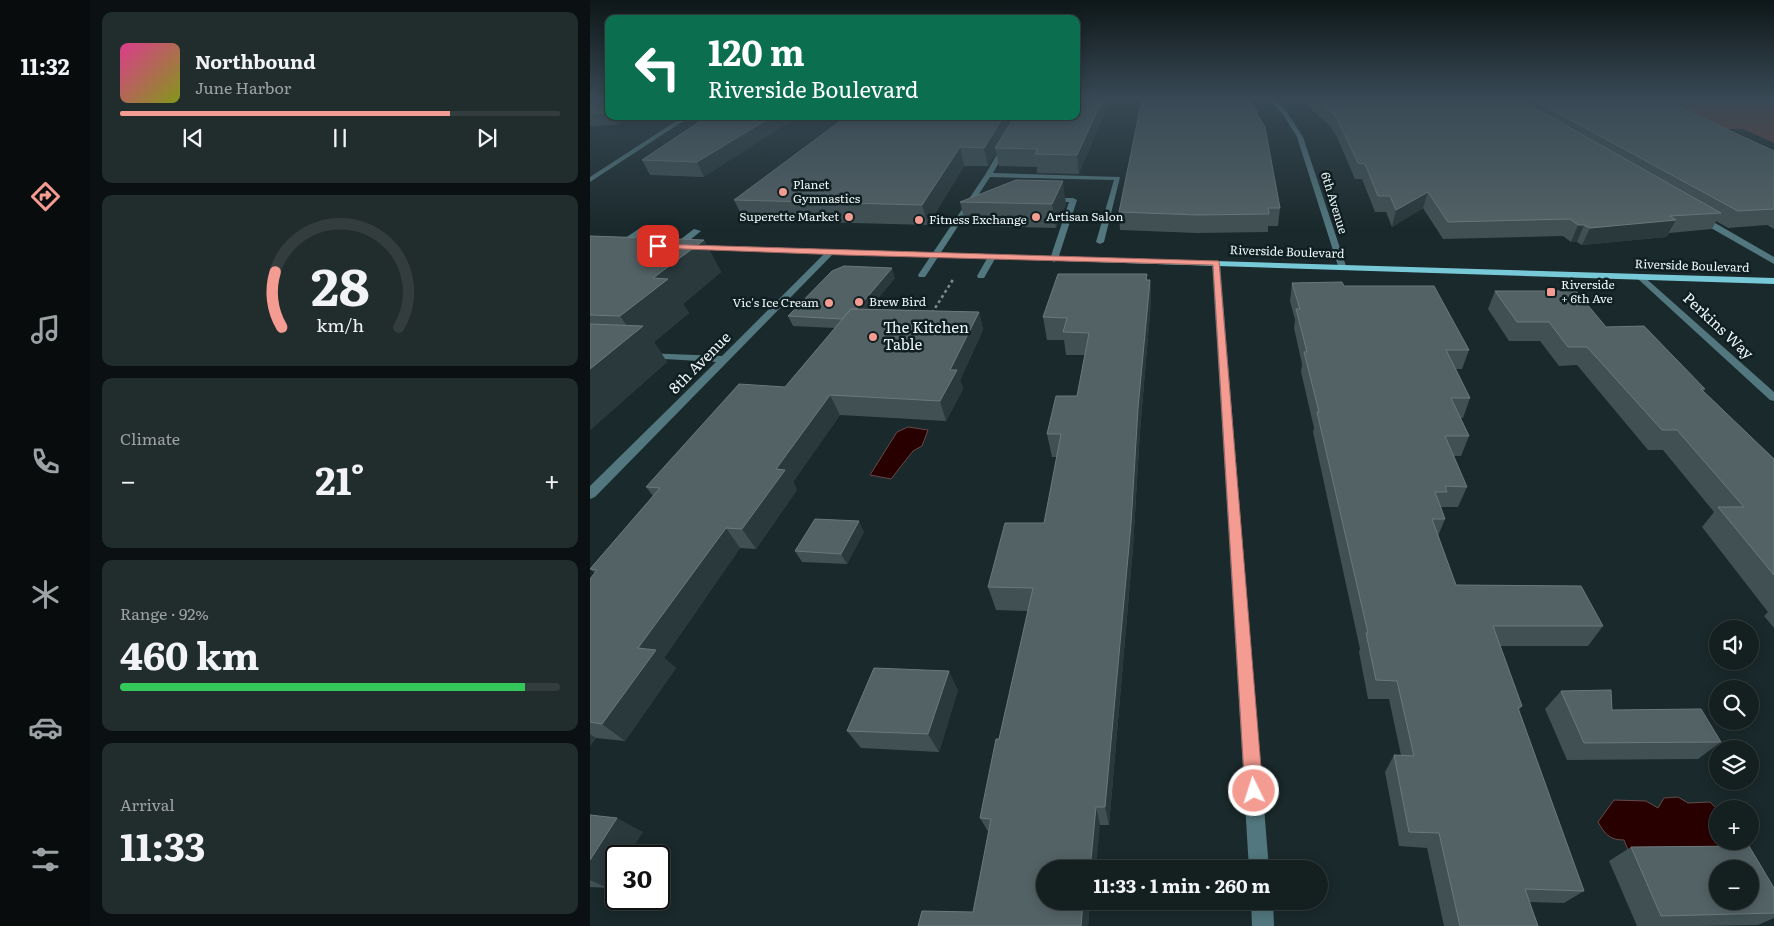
<!DOCTYPE html>
<html lang="en">
<head>
<meta charset="utf-8">
<style>
  body { margin:0; font-family:Literata,serif; background:#212c2d; color:#f1f3f6; height:100vh; display:flex; flex-direction:column; font-size:19px; white-space:nowrap }
  * { box-sizing:border-box; margin:0 }
  p { font-size:16px; color:#9da2a5 }
  .icon { flex:none; width:28px; height:28px; fill:none; stroke:currentColor; stroke-width:2; stroke-linecap:round; stroke-linejoin:round }
  .map { position:relative; flex:1; overflow:hidden }
  .side { display:flex; flex-direction:column; gap:12px; padding:12px; background:#0b1112; width:500px }
  .side>* { flex:none }
  .banner { position:absolute; left:15px; top:15px; width:475px; height:105px; border-radius:10px; box-shadow:0 2px 12px #0003,0 0 0 1px #333d3e; background:#0b6e4f; color:#fff; overflow:hidden }
  .tools { position:absolute; left:1119px; top:620px; display:grid; gap:10px }
  .tools a { display:grid; place-items:center; width:50px; height:50px; border-radius:50%; background:#141f20; box-shadow:0 2px 12px #0003,0 0 0 1px #333d3e; font-size:25px }
  .speed { position:absolute; left:15px; top:845px; display:flex; gap:10px; font-size:25px; font-weight:700; text-align:center }
  .speed>* { display:grid; place-content:center; width:65px; height:65px; border-radius:50%; background:#141f20; box-shadow:0 2px 12px #0003,0 0 0 1px #333d3e; line-height:1 }
  .speed .limit { border:2px solid #111; border-radius:8px; background:#fff; color:#111 }
  .pin { position:absolute; display:grid; place-items:center; width:42px; height:42px; color:#fff; margin:-21px; border-radius:10px; box-shadow:0 2px 8px #0006 }
  .me { position:absolute; width:55px; margin:-28px; rotate:356deg; stroke-linejoin:round; filter:drop-shadow(0 0 4px #0008) }
  .turn { display:flex; align-items:center; gap:18px; height:105px; padding:0 20px; font-size:22px }
  .turn .icon { width:65px; height:65px; stroke-width:2.5 }
  .turn b { display:block; font-size:35px; line-height:42px }
  .big { font-size:38px; font-weight:700; line-height:1.1 }
  .side .card { flex:1; display:flex; flex-direction:column; justify-content:center; gap:8px; min-width:0; padding:0 18px; border-radius:10px; background:#212c2d }
  .side .dial { align-items:center; gap:0 }
  .dial svg { height:130px; overflow:visible; fill:none; stroke:#333d3e; stroke-width:7; stroke-linecap:round; text-anchor:middle }
  .dial text { fill:#f1f3f6; stroke:none }
  .song { display:flex; align-items:center; gap:15px }
  .cover { width:60px; height:60px; border-radius:8px; background:linear-gradient(135deg,hsl(330 70% 55%),hsl(70 70% 35%)) }
  .played { height:5px; border-radius:2px; background:linear-gradient(90deg,#f59c92 75%,#333d3e 75%) }
  .keys { display:flex; justify-content:space-around; direction:ltr }
  .heat { display:flex; justify-content:space-between; align-items:center; font-size:28px; direction:ltr }
  .charge { height:8px; border-radius:4px; background:linear-gradient(90deg,#34c759 92%,#333d3e 0) }
  .trip { position:absolute; left:446px; top:860px; width:292px; height:50px; border-radius:25px; background:#141f20; box-shadow:0 2px 12px #0003,0 0 0 1px #333d3e; font-weight:700; line-height:50px; text-align:center }
  main { display:flex; flex:1; min-height:0 }
  .tab-bar { display:flex; flex-direction:column; width:90px; justify-content:space-around; align-items:center; background:#080c0d; color:#9da2a5 }
  .tab-bar .icon { width:35px; height:35px }
  .tab-bar .on { color:#f59c92 }
  .tab-bar b { font-size:22px; color:#f1f3f6 }
  .map>svg:first-child { display:block }
  .green { fill:#6c403b }
  .water { fill:#290000; stroke:#644a4a }
  .lines { fill:none; stroke-linecap:round; stroke-linejoin:round }
  .path { stroke:#808c8e; stroke-width:2.5; stroke-dasharray:3 3; stroke-linecap:butt }
  .minor { fill:#52777e; fill-rule:evenodd }
  .major { fill:#78c9d8; fill-rule:evenodd }
  .wall { fill:#415053 }
  .shaded-wall { fill:#2a393c }
  .building { fill:#536265; stroke:#6c797c; fill-rule:evenodd }
  .route { fill:#f59c92; stroke:#9f655f }
  .poi-dot { fill:#f59c92; stroke:#101f22; stroke-width:2 }
  .labels { text-anchor:middle; stroke-width:5; stroke-linejoin:round; paint-order:stroke }
  .far-poi-label { font-size:12px; fill:#edf6f8; stroke:#101f22; text-anchor:start }
  .far-street-label { font-size:12px; fill:#edf6f8; stroke:#101f22 }
  .street-label { font-size:15px; fill:#edf6f8; stroke:#101f22 }
  .poi-label { font-size:15px; fill:#edf6f8; stroke:#101f22; text-anchor:start }
</style>
</head>
<body>
<main>
<nav class="tab-bar">
<b>11:32</b>
<svg class="icon on" aria-label="directions" viewBox="0 0 24 24"><path d="M12 3l9 9-9 9-9-9zM9 14v-3h6M13 9l2 2-2 2"/></svg>
<svg class="icon" aria-label="music" viewBox="0 0 24 24"><path d="M9 18V5l10-2v13"/><circle cx="6" cy="18" r="3"/><circle cx="16" cy="16" r="3"/></svg>
<svg class="icon" aria-label="phone" viewBox="0 0 24 24"><path d="M5 4h4l2 5-3 2q2 4 5 5l2-3 5 2v4C11 20 4 13 5 4z"/></svg>
<svg class="icon" aria-label="climate" viewBox="0 0 24 24"><path d="M12 3v18M4 7l16 10M4 17L20 7"/></svg>
<svg class="icon" aria-label="car" viewBox="0 0 24 24"><path d="M5 17H2v-5l4-1 3-4h7l3 4 3 1v5h-3M9 17h6M6 11h13"/><circle cx="7" cy="17" r="2"/><circle cx="17" cy="17" r="2"/></svg>
<svg class="icon" aria-label="filters" viewBox="0 0 24 24"><path d="M4 7h16M4 17h16"/><circle cx="9" cy="7" r="2"/><circle cx="15" cy="17" r="2"/></svg>
</nav>
<section class="side">
<div class="card">
<div class="song"><i class="cover"></i><div><b>Northbound</b><p>June Harbor</p></div></div>
<div class="played"></div>
<div class="keys"><svg class="icon" aria-label="previous" viewBox="0 0 24 24"><path d="M18 5L8 12l10 7zM5 5v14"/></svg><svg class="icon" aria-label="pause" viewBox="0 0 24 24"><path d="M8 5v14M16 5v14"/></svg><svg class="icon" aria-label="next" viewBox="0 0 24 24"><path d="M6 5l10 7-10 7zM19 5v14"/></svg></div>
</div>
<div class="card dial"><svg viewBox="0 0 100 80">
<path d="M14 69A42 42 0 1 1 86 69"/>
<path d="M14 69A42 42 0 0 1 10 35" stroke="#f59c92"/>
<text x="50" y="56" font-size="32" font-weight="700">28</text>
<text x="50" y="72" font-size="11">km/h</text>
</svg></div>
<div class="card"><p>Climate</p>
<div class="heat"><a>−</a><b class="big">21°</b><a>+</a></div>
</div>
<div class="card"><p>Range · 92%</p><b class="big">460 km</b><div class="charge"></div></div>
<div class="card"><p>Arrival</p><b class="big">11:33</b></div>
</section>
<div class="map">
<svg width="1184" height="926" viewBox="0 0 1184 926">
  <rect width="100%" height="100%" fill="#1a292b"/>
  <!-- green -->
  <path class="green" d="M1048,99H1184V143L1153,129H1133Z"/>
  <!-- water -->
  <path class="water" d="M318,427L338,430L332,446L323,451L301,479L280,475L307,432Z
    M1088,797L1098,803L1120,802L1127,809L1128,841H1154L1158,847L1038,850L1034,840C1019,840 1015,834 1008,822L1024,800L1056,801L1068,808L1074,798Z"/>
  <g class="lines">
    <!-- path -->
    <path class="path" d="M342,313L364,278"/>
    <!-- minor -->
    <path class="minor" d="M678,99H684L696,111L713,137L756,266L755,268L748,266L707,137L692,113Z
      M94,116H101L0,182V177Z
      M429,116H435L403,173L530,177L514,242L510,244L506,242L524,180L400,177L335,277H329L328,275L395,175Z
      M457,198H483L487,200L468,259L464,262L460,259L479,202H457Z
      M1107,216H1113L1184,257V264L1107,220Z
      M50,228L57,230L34,247H28V243Z
      M104,229L111,231L89,249H83V245Z
      M237,251L244,253L5,497L0,499V486L126,362L57,358L53,357L52,355L53,353L132,356Z
      M399,255L406,257L394,278H388L387,276Z
      M626,260L630,263L679,869H659L622,263Z
      M1051,274L1184,392V401L1180,400L1048,279V275Z
      M661,901H683L684,926H662Z"/>
    <!-- major -->
    <path class="major" d="M99,245L1184,278V284L102,249H99Z"/>
  </g>
  <!-- wall -->
  <path class="wall" d="M0,99H19V116H44L28,125L0,126Z
    M552,99L668,112V116L690,208L688,226H678V232L607,233L530,230L529,212Z
    M710,99H1071L1184,151V229L1177,225L1138,228L1126,221L1122,229L1079,233L1076,237L992,245L987,242H981L973,236L853,239L833,208L802,227L796,212H785L772,179H765L746,135L740,126Z
    M118,116L114,177L60,175L52,160Z
    M486,116L489,174L447,173V167L409,166L406,152L398,166H374L338,225L154,220L144,200Z
    M370,202L476,204L466,228L376,226Z
    M0,236L114,240L131,272L93,304L99,313L64,342L77,362L0,430Z
    M557,274V280H560L561,301L550,431L543,547L519,825H510L455,869L500,901L498,926H328L383,912L399,833L390,818L409,739L438,611L406,610L398,587L454,523L467,457H462L457,434L487,396L495,355H476L474,340H457L453,317Z
    M305,278L279,309L389,312L393,330L370,380L373,389L356,421L250,415L203,482L207,490L166,549L150,548L74,658L86,668L35,741L6,738L0,746V579L5,573L0,569L63,496L56,487L195,387L245,328L203,326L198,316Z
    M702,283L754,286L879,350L872,369H866L880,398L873,418H870L879,436L871,456H864L877,487L868,507H851L855,519L848,536L866,585L1013,626L998,646H910L932,706L929,710L994,891L974,903L939,902L948,926H854L837,848L809,846L795,772L804,755H811L799,699H778L769,652L770,649L723,432L724,428L711,372L712,364L704,328L705,320L700,301Z
    M905,291L1016,327L1115,389L1113,391L1184,459V628L1174,616L1178,612L1112,527L1124,512L1073,450H1058L987,365L969,366L950,341H919L898,309Z
    M274,532L257,564L212,562L205,551Z
    M368,690L349,752L271,748L257,731Z
    M971,691L1022,710L1131,742L1108,759L977,760L955,709Z
    M0,815L53,832L26,856V875L18,888L0,887Z
    M1041,847L1184,888V918L1168,925L1111,926H1047L1019,861Z"/>
  <!-- shaded-wall -->
  <path class="shaded-wall" d="M513,99H521L489,174L487,155Z
    M23,116H44L28,125Z
    M183,116H209L114,177L107,162Z
    M414,116H427L405,148L406,152L398,166L394,148Z
    M370,147L374,166L338,225L332,205Z
    M473,181L476,204L466,228L462,204Z
    M838,192L833,208L802,227L806,210Z
    M1086,220L1076,237L992,245L1000,228Z
    M988,225H994L987,242H981Z
    M114,240L131,272L93,304L99,313L64,342L77,362L0,430V369L43,334L30,316L63,278Z
    M302,268L305,278L262,329L258,319Z
    M560,280L561,301L550,431L543,547L519,825L515,807L548,408Z
    M389,312L393,330L370,380L373,389L356,421L350,401L360,370Z
    M240,395L250,415L203,482L207,490L166,549L152,529L186,469Z
    M269,521L274,532L257,564L251,554Z
    M136,528L150,548L74,658L86,668L35,741L12,724L48,648Z
    M359,671L368,690L349,752L338,734Z
    M0,734L6,738L0,746Z
    M506,807L510,825L506,869H500Z
    M27,818L53,832L38,856H26V875L18,888L0,880V860Z
    M493,901H500L498,926H491Z"/>
  <!-- building -->
  <path class="building" d="M0,99H19V113H0Z
    M486,99H513L487,155L445,154L448,149L405,148L425,116H486Z
    M552,99H659L668,112H666L675,127L690,208H678L679,214L608,215L529,212Z
    M727,99H929L1131,213L1080,216L1086,220L1000,228L994,225H988L980,219L858,222L838,192L806,210L800,196H788L775,164L768,163L748,121L742,112Z
    M942,99H1071L1184,151V209L1148,211Z
    M118,116H183L107,162L52,160Z
    M257,116H414L394,148L370,147L332,205L144,200Z
    M426,180L473,181L462,204L370,202Z
    M0,236L114,240L63,278L78,279L30,316L0,315Z
    M254,266L302,268L267,309H261L252,319L198,316L242,271Z
    M468,274H557L556,280H560L548,408L541,524L515,807H506L500,869H455V901H493L491,926H328L332,911L383,912L401,819L390,818L406,739H409L443,588L398,587L415,523H454L471,434H457L466,396H487L499,333L473,332L477,318L453,317Z
    M752,282L754,286H844L879,350H856L880,398H861L879,436H855L877,487L855,486L857,492H845L855,519H842L866,585L991,586L1013,626H903L932,706L928,708L994,891L935,889L948,926H870L849,833L819,832L804,755L824,756L807,681L786,680L776,633H778L727,412H729L714,352H717L706,309H710L702,283Z
    M905,291H986L1016,327L1054,326L1115,389H1111L1184,459V575L1128,507H1154L1087,430H1072L997,347H978L959,322H927Z
    M261,309L389,312L360,370H367L350,401L240,395L186,469L195,470L152,529L136,528L48,648L66,650L12,724L0,722V579L7,570L0,569L70,488L56,487L149,384L195,387Z
    M0,324L53,326L0,369Z
    M225,519L269,521L251,554L205,551Z
    M284,668L359,671L338,734L257,731Z
    M1021,690L1022,710L1111,709L1131,742L994,743L971,691Z
    M0,815L27,818L0,860Z
    M1159,846L1184,888V913L1071,916L1041,847ZM1128,869H1160V901H1128Z"/>
  <!-- sky -->
  <linearGradient id="sky" x2="0" y2="1"><stop stop-color="#0e1718"/><stop offset="0.43" stop-color="#384955"/><stop offset="1" stop-color="#384955" stop-opacity="0"/></linearGradient>
  <rect width="1184" height="229" fill="url(#sky)"/>
  <!-- route -->
  <path class="route" d="M65,244L629,261L673,791L670,797L664,800L658,797L655,791L623,265L253,255L68,248H65Z"/>
  <!-- markers -->
  <g class="poi-dot">
    <circle cx="193" cy="192" r="5"/>
    <circle cx="259" cy="217" r="5"/>
    <circle cx="446" cy="217" r="5"/>
    <circle cx="329" cy="220" r="5"/>
    <rect x="956" y="287" width="10" height="10" rx="2.5"/>
    <circle cx="269" cy="302" r="5"/>
    <circle cx="239" cy="303" r="5"/>
    <circle cx="283" cy="337" r="5"/>
  </g>
  <g class="labels">
    <!-- far-poi labels -->
    <g class="far-poi-label">
      <text x="203" y="189">Planet<tspan x="203" dy="14">Gymnastics</tspan></text>
      <text x="249" y="221" text-anchor="end">Superette Market</text>
      <text x="456" y="221">Artisan Salon</text>
      <text x="339" y="224">Fitness Exchange</text>
      <text x="971" y="289">Riverside<tspan x="971" dy="14">+ 6th Ave</tspan></text>
      <text x="279" y="306">Brew Bird</text>
      <text x="229" y="307" text-anchor="end">Vic's Ice Cream</text>
    </g>
    <!-- far-street labels -->
    <g class="far-street-label">
      <text transform="translate(744 203) rotate(73)" y="4">6th Avenue</text>
      <text transform="translate(697 252) rotate(2)" y="4">Riverside Boulevard</text>
      <text transform="translate(1102 266) rotate(2)" y="4">Riverside Boulevard</text>
    </g>
    <!-- street labels -->
    <g class="street-label">
      <text transform="translate(1128 326) rotate(43)" y="5">Perkins Way</text>
      <text transform="translate(110 363) rotate(-45)" y="5">8th Avenue</text>
    </g>
    <!-- poi labels -->
    <g class="poi-label">
      <text x="293" y="333">The Kitchen<tspan x="293" dy="17">Table</tspan></text>
    </g>
  </g>
</svg>
<div class="tools">
<a><svg class="icon" aria-label="sound" viewBox="0 0 24 24"><path d="M4 9h4l5-4v14l-5-4H4zM17 9q2 3 0 6"/></svg></a>
<a><svg class="icon" aria-label="search" viewBox="0 0 24 24"><circle cx="10" cy="10" r="6"/><path d="M15 15l6 6"/></svg></a>
<a><svg class="icon" aria-label="layers" viewBox="0 0 24 24"><path d="M12 4l9 5-9 5-9-5zM3 14l9 5 9-5"/></svg></a>
<a>+</a>
<a>−</a>
</div>
<div class="speed"><div class="limit">30</div></div>
<div class="pin" style="left:68px;top:246px;background:#d93025"><svg class="icon" aria-label="arrive" viewBox="0 0 24 24"><path d="M6 21V4h12l-3 4 3 4H6"/></svg></div>
<svg class="me" style="left:664px;top:791px" viewBox="-20 -20 40 40"><circle r="17" fill="#f59c92" stroke="#fff" stroke-width="3"/><path d="M0-11L8 9 0 5-8 9z" fill="#fff"/></svg>
<div class="trip">11:33 · 1 min · 260 m</div>
<div class="banner">
<div class="turn"><svg class="icon" aria-label="left" viewBox="0 0 24 24"><path d="M17 20v-9H6M10 6l-5 5 5 5"/></svg><div><b>120 m</b>Riverside Boulevard</div></div>
</div>
</div>
</main>
</body>
</html>
